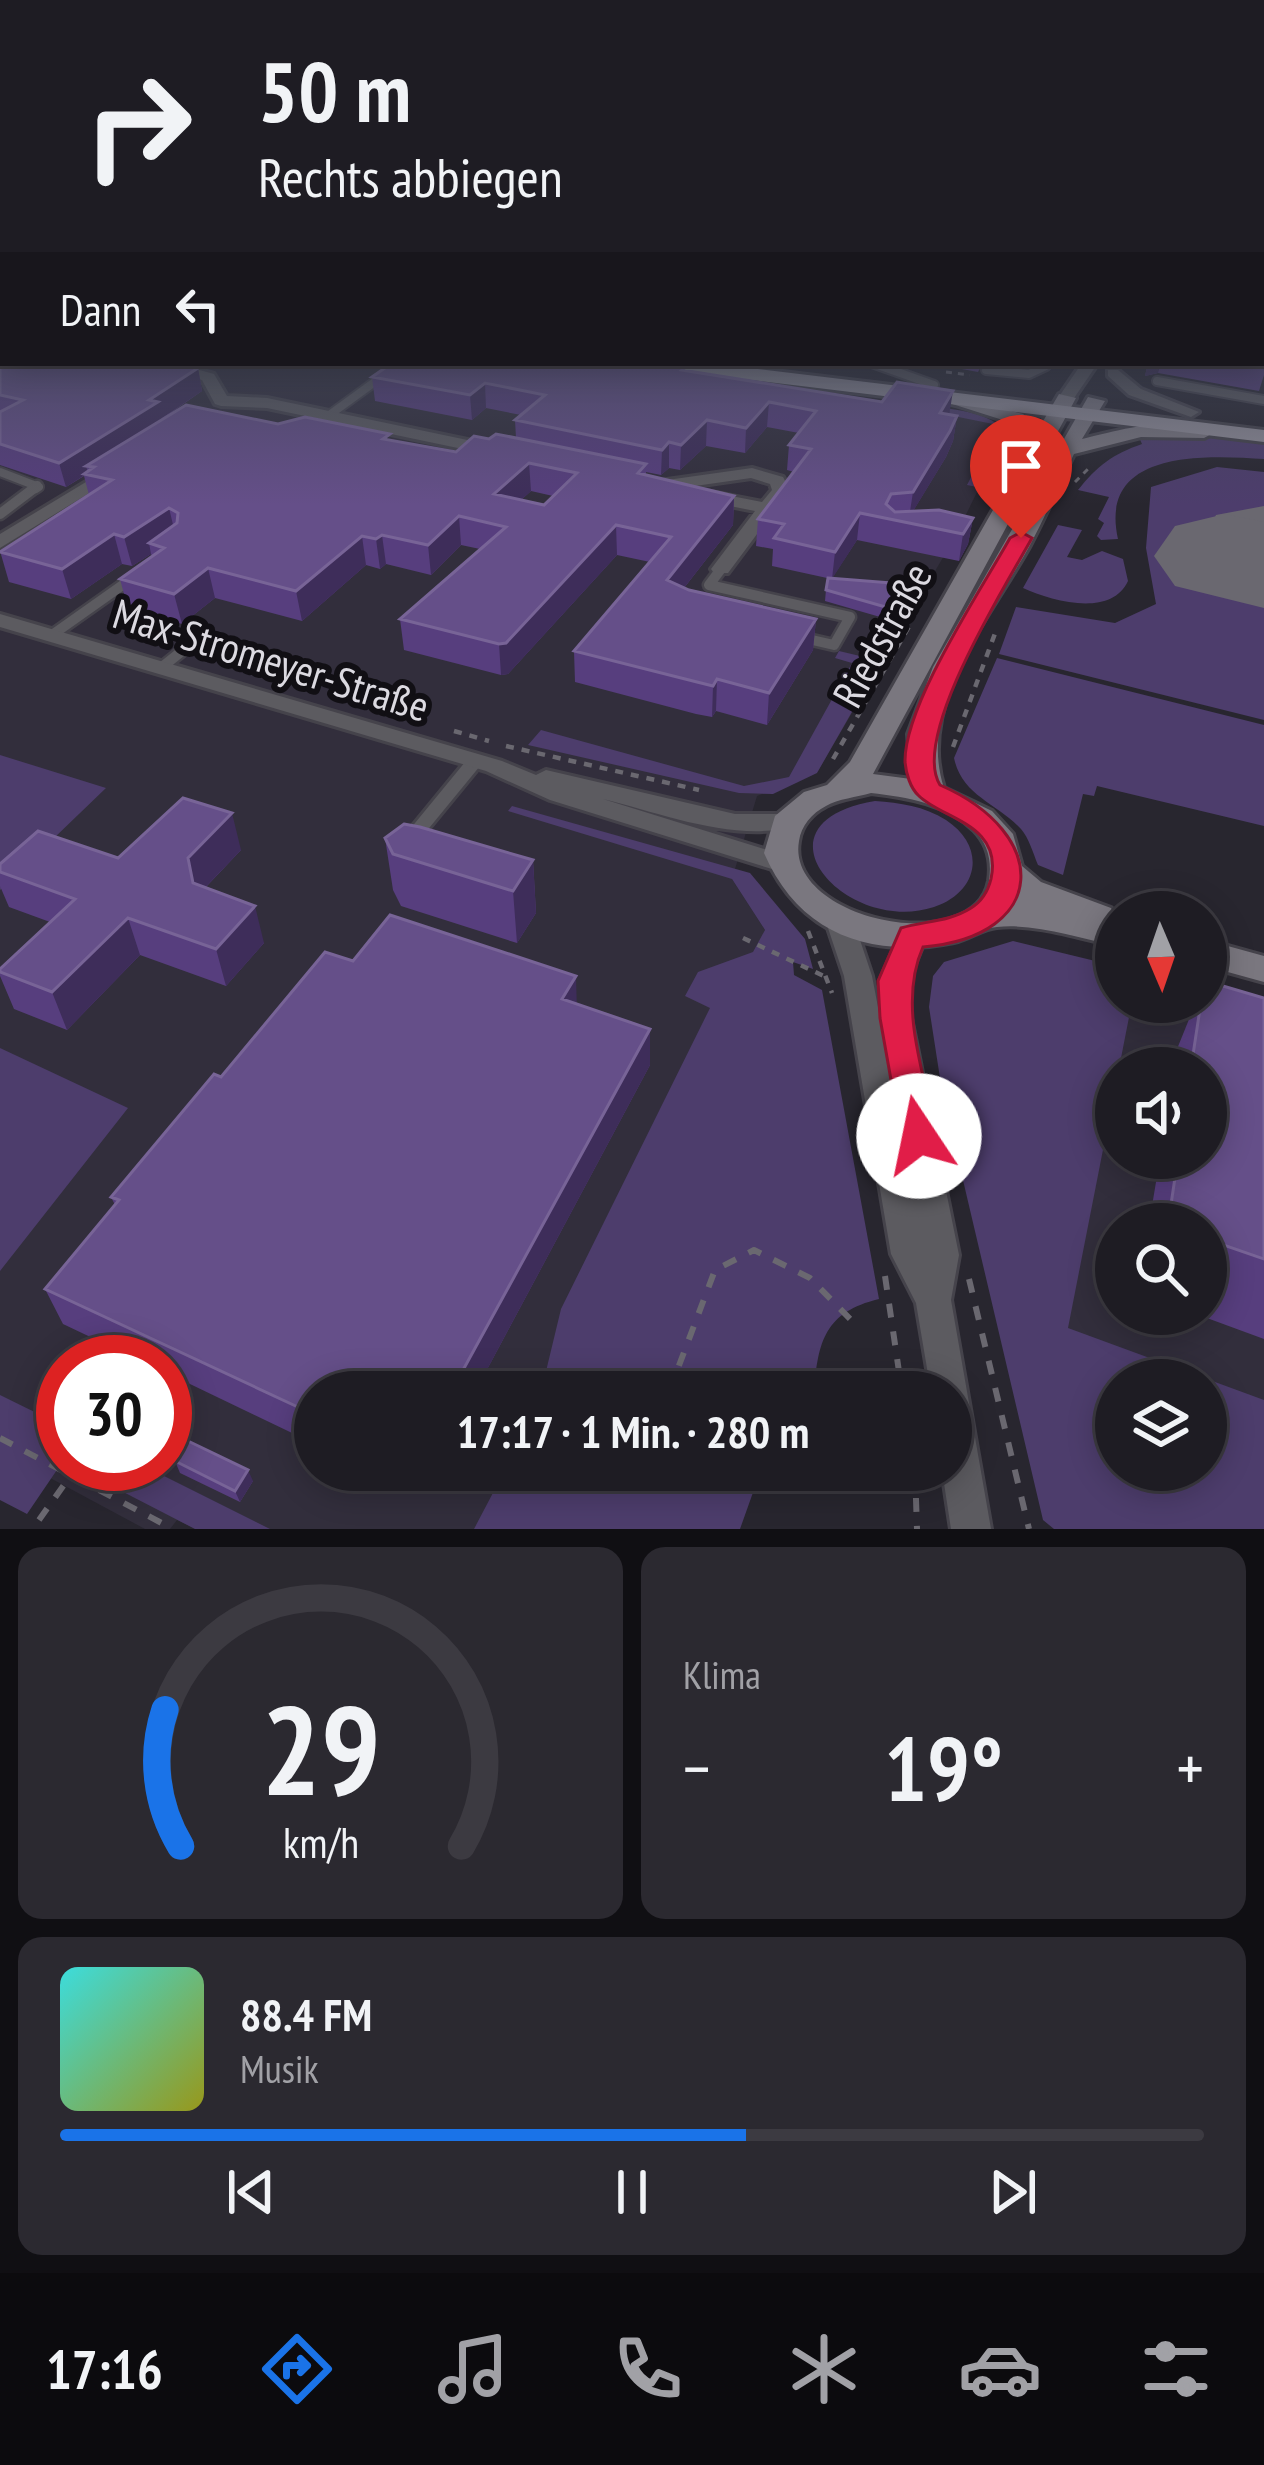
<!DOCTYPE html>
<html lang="de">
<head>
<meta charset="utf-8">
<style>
  body { margin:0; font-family:"PT Sans Narrow",sans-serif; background:#2b2930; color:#f1f3f6; height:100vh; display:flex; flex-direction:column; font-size:45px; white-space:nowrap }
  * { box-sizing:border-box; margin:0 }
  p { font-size:39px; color:#a1a1a6 }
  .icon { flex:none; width:66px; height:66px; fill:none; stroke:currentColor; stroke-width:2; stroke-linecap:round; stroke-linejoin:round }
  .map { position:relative; height:1529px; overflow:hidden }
  .drawer { display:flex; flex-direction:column; gap:18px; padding:18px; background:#100f13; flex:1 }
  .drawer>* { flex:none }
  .hud { position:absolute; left:0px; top:0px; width:1266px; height:366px; box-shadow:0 6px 30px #0003,0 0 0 3px #3c3a41; background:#1e1c23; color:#f1f3f6; overflow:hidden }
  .needle { width:78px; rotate:178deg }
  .controls { position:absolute; left:1095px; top:891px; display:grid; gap:24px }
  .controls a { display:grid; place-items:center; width:132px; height:132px; border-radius:50%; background:#1e1c23; box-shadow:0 6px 30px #0003,0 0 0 3px #3c3a41; font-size:60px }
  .speed { position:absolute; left:36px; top:1335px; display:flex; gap:24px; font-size:60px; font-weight:700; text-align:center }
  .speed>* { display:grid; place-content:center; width:156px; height:156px; border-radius:50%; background:#1e1c23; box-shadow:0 6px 30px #0003,0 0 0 3px #3c3a41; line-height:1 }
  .speed .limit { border:18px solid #d22; background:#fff; color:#111 }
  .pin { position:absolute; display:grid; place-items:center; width:102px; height:102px; color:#fff; margin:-123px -51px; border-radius:50% 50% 50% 0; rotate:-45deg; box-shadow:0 0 12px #0007 }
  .pin .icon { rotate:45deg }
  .me { position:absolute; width:132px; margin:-66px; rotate:349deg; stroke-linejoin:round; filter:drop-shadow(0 0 9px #0008) }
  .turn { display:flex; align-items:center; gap:42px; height:252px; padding:0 60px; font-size:54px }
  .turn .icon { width:156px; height:156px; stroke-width:2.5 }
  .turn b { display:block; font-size:84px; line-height:102px }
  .then { display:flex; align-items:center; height:114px; padding:0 60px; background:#0003; gap:24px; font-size:45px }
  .big { font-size:90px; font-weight:700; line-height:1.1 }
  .drawer .tile { flex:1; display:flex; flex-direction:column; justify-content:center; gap:18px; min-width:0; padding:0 42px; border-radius:24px; background:#2b2930 }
  .drawer .dial { align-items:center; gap:0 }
  .dial svg { height:312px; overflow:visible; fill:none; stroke:#3c3a41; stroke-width:7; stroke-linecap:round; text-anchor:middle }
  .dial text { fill:#f1f3f6; stroke:none }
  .song { display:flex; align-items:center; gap:36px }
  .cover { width:144px; height:144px; border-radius:18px; background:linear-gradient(135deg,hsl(180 70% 55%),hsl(60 70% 35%)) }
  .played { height:12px; border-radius:6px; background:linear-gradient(90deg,#1a73e8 60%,#3c3a41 60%) }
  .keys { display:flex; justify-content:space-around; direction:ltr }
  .heat { display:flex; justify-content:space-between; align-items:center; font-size:66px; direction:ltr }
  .drawer .tiles { flex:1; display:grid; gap:18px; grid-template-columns:1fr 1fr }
  .tile:last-child { grid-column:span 2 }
  .trip { position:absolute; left:294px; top:1371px; width:678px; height:120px; border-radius:60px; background:#1e1c23; box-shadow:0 6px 30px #0003,0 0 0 3px #3c3a41; font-weight:700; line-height:120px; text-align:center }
  .dock { display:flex; height:192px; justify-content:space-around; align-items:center; background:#0c0b0e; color:#a1a1a6 }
  .dock .icon { width:84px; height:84px }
  .dock .on { color:#1a73e8 }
  .dock b { font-size:54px; color:#f1f3f6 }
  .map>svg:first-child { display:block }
  .built { fill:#322e3c; fill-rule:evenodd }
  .green { fill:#4d3d6c; fill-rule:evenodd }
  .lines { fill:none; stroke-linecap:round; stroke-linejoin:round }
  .taxiway { fill:#6a6870; fill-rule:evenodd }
  .runway { fill:#6a6870; fill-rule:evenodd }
  .lane-far2-casing { stroke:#45434b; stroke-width:12 }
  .lane-far1-casing { stroke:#45434b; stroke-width:15 }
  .lane-casing { stroke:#45434b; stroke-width:20 }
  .street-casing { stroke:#45434b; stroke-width:6 }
  .secondary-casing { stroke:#45434b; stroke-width:6 }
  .primary-casing { stroke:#45434b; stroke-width:6 }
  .path-far2 { stroke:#6a6870; stroke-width:3; stroke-dasharray:6 6; stroke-linecap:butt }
  .path-far1 { stroke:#6a6870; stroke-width:4.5; stroke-dasharray:8 8; stroke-linecap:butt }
  .path { stroke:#6a6870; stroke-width:6; stroke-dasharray:14 14; stroke-linecap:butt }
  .lane-far2 { stroke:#5c5b60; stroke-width:8 }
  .lane-far1 { stroke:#5c5b60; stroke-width:10 }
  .lane { stroke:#5c5b60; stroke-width:14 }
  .street { fill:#5c5b60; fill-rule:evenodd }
  .secondary { fill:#7a777f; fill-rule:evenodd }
  .primary { fill:#908d97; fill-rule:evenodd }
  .wall { fill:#573e7e; fill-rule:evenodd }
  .shaded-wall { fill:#3e2d5a }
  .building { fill:#654f89; stroke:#786497; stroke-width:3; fill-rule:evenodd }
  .route { fill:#e11d48; stroke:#92132f; stroke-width:3 }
  .labels { text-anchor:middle; stroke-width:12; stroke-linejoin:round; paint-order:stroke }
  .street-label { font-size:42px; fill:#dcdae1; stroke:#110f14 }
</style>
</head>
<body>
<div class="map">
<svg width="1264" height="1529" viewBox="0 0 1264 1529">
  <rect width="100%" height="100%" fill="#28262f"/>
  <!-- built -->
  <path class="built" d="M0,291L3,363H597L953,411L999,426L1003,439L955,537L818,771L757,796L732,879L765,930L580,1392H315V1470H542L514,1529H196L177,1520L170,1529H145L0,1451ZM63,1362H165V1464H63Z
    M1116,1002H1206L1264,1012V1529H1105L1026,1297ZM1116,1068H1206V1158H1116ZM1116,1224H1206V1314H1116ZM1116,1380H1206V1470H1116Z"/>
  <!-- green -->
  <path class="green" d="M894,404C925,408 1006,404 1011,446L987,489L967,485L998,425Z
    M1186,434L1264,444V459C1203,455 1098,450 1118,539L1101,540L1097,536L1104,523L1098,519L1109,497L1078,490C1097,466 1113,454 1142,444L1138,435Z
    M1217,467L1264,472V720L999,654L1016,607L1115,623L1156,604L1146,548L1151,487Z
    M1058,525L1082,530L1067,557L1082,560L1102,551L1123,559L1128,581C1111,618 1052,601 1023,588Z
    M839,651L881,661L817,773L773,794L739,793L528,745L541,730L744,786L789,777L852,663L835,658Z
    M997,658L1264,725V826L1097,786L1094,796L1083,794L1063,875L1038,865C1033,853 1029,838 1021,829C997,803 962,796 954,758Z
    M0,755L106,788L0,890Z
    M875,801C900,803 924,806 946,820C987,847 979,892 934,907C846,936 745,823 875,801Z
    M512,806L750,873L805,939L813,969L793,962L794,975L822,990L879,1299C825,1312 818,1341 814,1392H541L561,1309L710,1008L685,996L698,972L753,952L765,930L732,879L508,811Z
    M1013,941L1116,966V1002H1132L1068,1328L1264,1400V1529H1054L1043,1520L942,1091L929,1007L933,976L944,962ZM1116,1380H1206V1470H1116Z
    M0,1048L128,1108L0,1271Z
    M0,1395L63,1426V1461L27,1514L0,1500Z
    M69,1464H140L270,1529H195Z
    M505,1470H761L740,1529H474Z"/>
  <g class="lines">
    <!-- taxiway -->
    <path class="taxiway" d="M1264,506V538L1258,539L1245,568L1225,573L1205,568L1197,556L1216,515Z"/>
    <!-- runway -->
    <path class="runway" d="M1225,514L1264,522V608L1175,586L1154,556L1175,526Z"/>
    <defs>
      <path id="lane-far2" d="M872,363L934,385
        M986,370L1029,374L1046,366
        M1157,381L1264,400
        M328,416L387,373L415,363
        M0,472L39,487L36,489"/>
      <path id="lane-far1" d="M0,514L37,486
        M721,569L709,585L850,617L834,645L799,637
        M52,635L134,577
        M162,667L196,640"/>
      <path id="lane" d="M411,839L475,761
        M1162,1002L1205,1015"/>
      <path id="street" d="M148,363H174L214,374L227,396L267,398L496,446L505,451L496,456L267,408L221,406L215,404L202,380Z
        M1082,363H1098L1072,401H1060L1058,398Z
        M1108,370H1118L1141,389L1199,412L1191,417L1129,395L1108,376Z
        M114,465L123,470L120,474L0,548V534Z
        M752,468L783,477L790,490L728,573H714L711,569L755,511L700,500L697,496L706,491L762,502L772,490L770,484L751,478L660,491L651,486L660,481Z
        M0,614L502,761L536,775L546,770L735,814H797L801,820L797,826C735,843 664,814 603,799L790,857L794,863L790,869H772L550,800L486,771L0,627Z
        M840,912L850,915L854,922L872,976L905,1147L881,1018L880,981L902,930H922L926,937L908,981L911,1018L959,1255L951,1300L991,1529H951L942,1470H951V1392H931L916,1303L891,1254L844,976L826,922L830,915Z"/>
      <path id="secondary" d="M946,394L1023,414L1039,428L1059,394L1076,398L873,774L911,779L908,734L933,667L1088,397L1105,401L1082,439C1114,431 1187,411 1215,432L1204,438L1141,437L1074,454C1059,485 1045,517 1029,547C990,617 916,703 944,788L992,811L1013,834L1022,866L1041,882L1111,908L1116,917V946C1079,938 1035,923 997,927C983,928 969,939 954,942C870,959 799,934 764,853L775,816L804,792L827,785L850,762L1031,443L1009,422L946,402ZM871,793C907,797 947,804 974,830C988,844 992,861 989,881C974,959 785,920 799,841C801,826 812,813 826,806C838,799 857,797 871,793Z
        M1206,940L1264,956V982L1206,966Z"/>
      <path id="primary" d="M651,363H709L1264,430V442L661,369Z"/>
    </defs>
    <!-- lane-far2 casing -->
    <use href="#lane-far2" class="lane-far2-casing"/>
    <!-- lane-far1 casing -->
    <use href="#lane-far1" class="lane-far1-casing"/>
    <!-- lane casing -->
    <use href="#lane" class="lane-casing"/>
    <!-- street casing -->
    <use href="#street" class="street-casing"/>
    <!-- secondary casing -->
    <use href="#secondary" class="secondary-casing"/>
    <!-- primary casing -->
    <use href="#primary" class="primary-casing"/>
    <!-- path-far2 -->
    <path class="path-far2" d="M946,372L970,375
      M1075,482L1092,465"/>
    <!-- path-far1 -->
    <path class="path-far1" d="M454,731L489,741
      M506,746L699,790
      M953,747L997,628
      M833,759L911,623
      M1123,906L1146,912
      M808,931L832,993
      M743,938L828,978"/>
    <!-- path -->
    <path class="path" d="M885,1276L902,1392
      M969,1279L1029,1529
      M669,1392L715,1270L754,1250L810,1278L854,1323
      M0,1438L173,1529
      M915,1470L917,1529
      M39,1520L71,1475"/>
    <!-- lane-far2 -->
    <use href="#lane-far2" class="lane-far2"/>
    <!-- lane-far1 -->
    <use href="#lane-far1" class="lane-far1"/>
    <!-- lane -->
    <use href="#lane" class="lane"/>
    <!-- street -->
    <use href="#street" class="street"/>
    <!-- secondary -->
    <use href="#secondary" class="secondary"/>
    <!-- primary -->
    <use href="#primary" class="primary"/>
  </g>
  <!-- wall -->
  <path class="wall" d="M0,291H3V310H0Z
    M1263,312L1264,375L1259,391L1158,373L1145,376L1148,363H1263Z
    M0,329L198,368L202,391L162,419L278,424L456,452L489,439L516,438L515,420L521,415L486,408L472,420L375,401L372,377L686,371L957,416L953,441L946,457L913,511L973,518L968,544L959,561L857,540L832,578L905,584L903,594L887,619L825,601L827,578L772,566L773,549L756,546L758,519L794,472L787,470L789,445L799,433L767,427L745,453L706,446L680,470L669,468L661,475L646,472V475L734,496L733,525L684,588L816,619L813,650L767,725L716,711L712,717L696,714L575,682L574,651L650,562L617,555L508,674L501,675L404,650L400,619L480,549L461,545L431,575L386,564L380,569L366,565L302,621L215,598L182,624L128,609L120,579L152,556L151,554L132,566L122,564L71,599L9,582L0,551L89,495L84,476L66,487L0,465ZM531,491L553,496L544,505L521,500Z
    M929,363H983L978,372Z
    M385,838L533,860L536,913L517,943L401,906L393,890Z
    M241,850L205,888L264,943L226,986L140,955L67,1030L14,1009L0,976V969L50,922L9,907L0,886V864Z
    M353,961L577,1004L650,1029V1065L475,1392H315V1444L165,1372V1362H143L63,1324L45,1289L115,1205L111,1197L221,1077Z
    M1264,998V1339L1196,1314H1206V1224H1149L1160,1158H1206V1068H1174L1177,1049L1196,1002Z
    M175,1461L253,1481L240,1502L180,1473Z
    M370,1470H434L421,1494Z"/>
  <!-- shaded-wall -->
  <path class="shaded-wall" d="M1148,363H1161L1158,373L1145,376Z
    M198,368L202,391L162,418L163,425L94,467L86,466L88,473L66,487L59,463Z
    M485,383L486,408L472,420L470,395Z
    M953,391L949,416L940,413Z
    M769,402L767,427L745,453L746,428Z
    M957,416L953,441L946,457L909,518L913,492Z
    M707,420L706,446L680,470L681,445Z
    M669,442V468L661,475L662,450Z
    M529,463L531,491L496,523L494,494Z
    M734,496L733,525L666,611L667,580Z
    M169,508L176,537L149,543L151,554L132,566L124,537Z
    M860,513L857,540L832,579L835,552Z
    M459,516L461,545L431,575L428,545Z
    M973,518L968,544L959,561L963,534Z
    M616,525L617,555L508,674L501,675L499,644Z
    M114,534L122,564L71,599L62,569Z
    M382,535L386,564L380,569L376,539Z
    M362,536L366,565L302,621L296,591Z
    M208,568L215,598L182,624L174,594Z
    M905,584L903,594L887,619L889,608Z
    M816,619L813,650L767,725L769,693Z
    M717,679L716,711L712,717L713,686Z
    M232,813L241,850L198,895L193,883L188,858Z
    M533,860L536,913L517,943L513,891Z
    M255,906L264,943L226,986L216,949Z
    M128,918L140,955L67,1030L52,992Z
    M576,976L577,1012L562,999Z
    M650,1029V1065L475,1392H451Z
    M248,1470L253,1481L240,1502L235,1491Z
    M415,1470H434L421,1494Z"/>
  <!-- building -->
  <path class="building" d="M0,329L3,330V363H171L198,368L149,400L158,402L59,463L0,444V412L23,400L0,395Z
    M392,363H672L687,366L682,370L882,402L897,382L953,391L940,413L957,416L950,431L913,492L891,494L886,504L895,512L939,510L973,518L963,534L860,513L835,552L774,538L784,524L758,519L811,449L789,445L816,411L769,402L746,428L707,420L681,445L669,442L662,450L515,420L545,395L485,383L470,395L372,377Z
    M186,405L278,424L305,417L390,434L383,439L456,452L474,436L489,439L496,434L646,464L638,473L734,496L667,580L689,590L816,619L769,693L717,679L713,686L697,682L574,651L671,537L616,525L506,643L499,644L400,619L506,527L459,516L428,545L382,535L376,539L362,536L296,591L208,568L174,594L120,579L164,548L149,543L177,523L178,513L169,508L124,537L114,534L62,569L0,552L112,480L84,474L94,467L86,466ZM529,463L577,473L544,505L494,494Z
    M828,578L905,584L889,608L826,590Z
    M183,798L232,813L188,858L193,883L255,906L216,949L128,918L52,992L0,972V969L75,899L0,872V864L38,831L118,858Z
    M404,824L420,827L533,860L513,891L393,854L385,838Z
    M390,915L576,976L562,999L650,1029L451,1392H315V1415L45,1289L119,1200L111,1197L214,1074L221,1077L325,952L353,961Z
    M1206,981L1264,998V1259L1206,1239V1224H1168L1178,1158H1206V1068H1191L1201,1002H1206Z
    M188,1441L248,1470L235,1491L175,1461Z"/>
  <!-- sky -->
  <linearGradient id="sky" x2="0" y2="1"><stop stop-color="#16151a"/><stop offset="0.58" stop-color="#424758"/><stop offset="1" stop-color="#424758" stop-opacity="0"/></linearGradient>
  <rect width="1264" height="505" fill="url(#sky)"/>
  <!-- route -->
  <path class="route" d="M1021,532L1032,538C1006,585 910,737 940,785C1052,834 1049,936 923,947C897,1005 925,1077 937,1136L932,1147L919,1152L906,1147L901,1136L880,1018L878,981L901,928C924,921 949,922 971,908C981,902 988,891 991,879C1003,824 942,819 919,796C910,788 906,773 905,762C904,705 981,590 1010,538Z"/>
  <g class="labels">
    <!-- street labels -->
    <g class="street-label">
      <text transform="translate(882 635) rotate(-61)" y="15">Riedstraße</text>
      <text transform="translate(271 660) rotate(17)" y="15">Max-Stromeyer-Straße</text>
    </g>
  </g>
</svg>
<div class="controls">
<a><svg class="needle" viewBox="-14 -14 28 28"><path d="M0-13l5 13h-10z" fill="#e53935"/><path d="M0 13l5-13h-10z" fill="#a1a1a6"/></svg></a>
<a><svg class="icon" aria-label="sound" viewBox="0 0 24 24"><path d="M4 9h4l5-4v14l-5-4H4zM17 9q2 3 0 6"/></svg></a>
<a><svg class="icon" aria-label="search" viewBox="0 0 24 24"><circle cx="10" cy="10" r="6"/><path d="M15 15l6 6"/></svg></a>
<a><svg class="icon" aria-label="layers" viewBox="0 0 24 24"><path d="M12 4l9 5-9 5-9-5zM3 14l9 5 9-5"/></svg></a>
</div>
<div class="speed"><div class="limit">30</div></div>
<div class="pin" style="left:1021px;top:538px;background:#d93025"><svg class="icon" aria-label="arrive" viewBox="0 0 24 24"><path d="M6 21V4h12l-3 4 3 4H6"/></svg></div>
<svg class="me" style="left:919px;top:1136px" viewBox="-20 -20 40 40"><circle r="19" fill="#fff"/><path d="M0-13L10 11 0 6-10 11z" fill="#e11d48"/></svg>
<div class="trip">17:17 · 1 Min. · 280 m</div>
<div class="hud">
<div class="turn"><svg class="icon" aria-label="right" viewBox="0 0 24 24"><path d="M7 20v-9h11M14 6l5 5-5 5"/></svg><div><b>50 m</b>Rechts abbiegen</div></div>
<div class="then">Dann<svg class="icon" aria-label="left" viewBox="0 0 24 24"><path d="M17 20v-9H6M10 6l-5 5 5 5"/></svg></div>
</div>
</div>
<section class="drawer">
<div class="tiles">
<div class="tile dial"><svg viewBox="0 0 100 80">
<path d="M14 69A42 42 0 1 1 86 69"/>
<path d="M14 69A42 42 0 0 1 10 34" stroke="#1a73e8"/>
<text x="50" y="56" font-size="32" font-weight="700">29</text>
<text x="50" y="72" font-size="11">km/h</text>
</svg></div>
<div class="tile"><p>Klima</p>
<div class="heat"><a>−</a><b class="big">19°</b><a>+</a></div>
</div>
<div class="tile">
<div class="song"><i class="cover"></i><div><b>88.4 FM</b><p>Musik</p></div></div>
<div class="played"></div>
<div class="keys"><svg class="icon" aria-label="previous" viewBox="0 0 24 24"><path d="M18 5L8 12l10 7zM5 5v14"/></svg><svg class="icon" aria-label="pause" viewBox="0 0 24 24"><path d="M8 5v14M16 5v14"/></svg><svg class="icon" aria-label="next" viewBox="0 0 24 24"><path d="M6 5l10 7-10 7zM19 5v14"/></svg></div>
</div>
</div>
</section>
<nav class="dock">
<b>17:16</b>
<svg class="icon on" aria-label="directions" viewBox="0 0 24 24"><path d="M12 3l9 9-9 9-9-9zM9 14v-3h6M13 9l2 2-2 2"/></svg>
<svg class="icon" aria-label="music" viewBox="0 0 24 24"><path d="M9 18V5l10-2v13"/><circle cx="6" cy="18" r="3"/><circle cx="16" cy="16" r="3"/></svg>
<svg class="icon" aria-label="phone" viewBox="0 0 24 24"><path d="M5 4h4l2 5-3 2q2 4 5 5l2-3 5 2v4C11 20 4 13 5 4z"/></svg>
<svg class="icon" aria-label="climate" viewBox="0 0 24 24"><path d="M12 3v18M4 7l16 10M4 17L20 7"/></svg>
<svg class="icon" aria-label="car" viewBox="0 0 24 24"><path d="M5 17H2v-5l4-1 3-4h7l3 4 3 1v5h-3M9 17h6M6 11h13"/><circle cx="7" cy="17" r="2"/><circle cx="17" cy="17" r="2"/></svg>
<svg class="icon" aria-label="filters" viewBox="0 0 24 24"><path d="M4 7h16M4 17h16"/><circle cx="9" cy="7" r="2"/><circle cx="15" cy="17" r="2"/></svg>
</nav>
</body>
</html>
